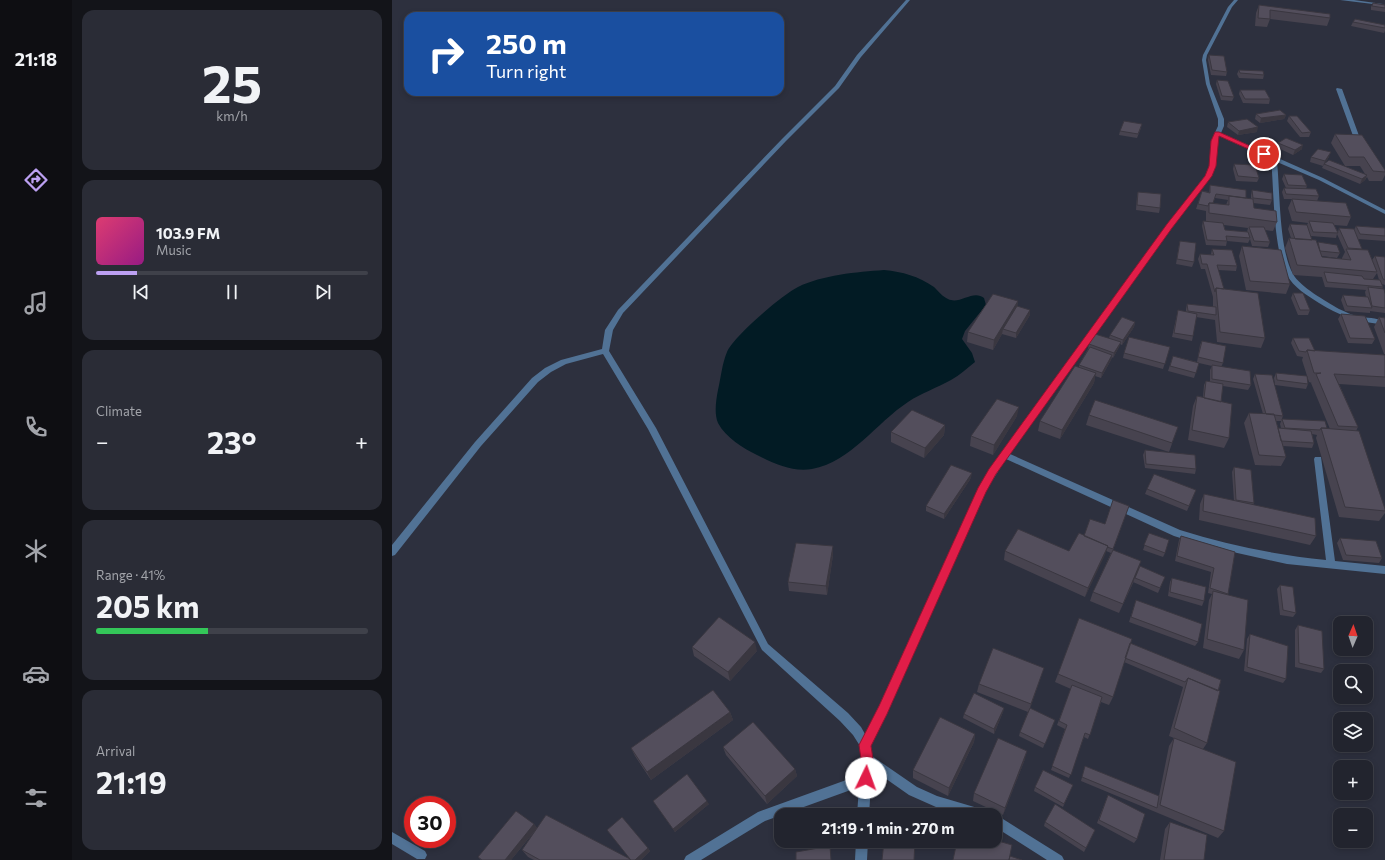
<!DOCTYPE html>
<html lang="en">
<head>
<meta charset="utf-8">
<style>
  body { margin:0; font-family:Commissioner,sans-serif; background:#2a2c36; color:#f1f3f6; height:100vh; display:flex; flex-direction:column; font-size:15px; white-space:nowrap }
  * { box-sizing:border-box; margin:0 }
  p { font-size:13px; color:#a2a4aa }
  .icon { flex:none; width:22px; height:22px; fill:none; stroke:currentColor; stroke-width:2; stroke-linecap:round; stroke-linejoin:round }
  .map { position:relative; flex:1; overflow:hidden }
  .sheet { display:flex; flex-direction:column; gap:10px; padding:10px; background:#131419; width:320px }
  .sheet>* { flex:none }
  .banner { position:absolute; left:12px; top:12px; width:380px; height:84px; border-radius:12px; box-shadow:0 2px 6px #0003,0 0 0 1px #3f414a; background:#1a4fa0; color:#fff; overflow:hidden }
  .needle { width:26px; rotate:2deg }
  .tools { position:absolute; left:941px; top:616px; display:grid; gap:8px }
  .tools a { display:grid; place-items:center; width:40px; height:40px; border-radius:8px; background:#22242e; box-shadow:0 2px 6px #0003,0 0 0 1px #3f414a; font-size:20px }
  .speed { position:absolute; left:12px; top:796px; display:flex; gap:8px; font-size:20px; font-weight:700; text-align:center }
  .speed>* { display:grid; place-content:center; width:52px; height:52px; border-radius:50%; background:#22242e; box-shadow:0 2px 6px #0003,0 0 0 1px #3f414a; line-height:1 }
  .speed .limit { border:6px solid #d22; background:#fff; color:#111 }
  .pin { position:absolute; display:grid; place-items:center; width:34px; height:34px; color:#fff; margin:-17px; border:2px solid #fff; border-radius:50%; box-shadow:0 1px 4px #0007 }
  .me { position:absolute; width:44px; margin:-22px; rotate:3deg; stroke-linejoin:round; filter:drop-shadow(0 0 3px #0008) }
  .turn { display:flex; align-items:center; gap:14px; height:84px; padding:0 16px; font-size:18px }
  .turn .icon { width:52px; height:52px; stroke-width:2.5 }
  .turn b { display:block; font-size:28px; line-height:34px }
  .big { font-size:30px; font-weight:700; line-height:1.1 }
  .sheet .tile { flex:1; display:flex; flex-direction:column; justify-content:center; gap:6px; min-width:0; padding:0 14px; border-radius:12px; background:#2a2c36 }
  .sheet .dial { align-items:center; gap:0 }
  .dial b { font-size:52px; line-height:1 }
  .song { display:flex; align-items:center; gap:12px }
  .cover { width:48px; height:48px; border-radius:6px; background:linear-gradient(135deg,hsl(340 70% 55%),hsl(310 70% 35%)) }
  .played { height:4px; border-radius:2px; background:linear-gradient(90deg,#bca0f2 15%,#3f414a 15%) }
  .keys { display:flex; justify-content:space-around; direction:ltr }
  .heat { display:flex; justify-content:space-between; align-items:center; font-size:22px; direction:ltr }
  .charge { height:6px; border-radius:3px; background:linear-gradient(90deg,#34c759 41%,#3f414a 0) }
  .trip { position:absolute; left:382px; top:808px; width:228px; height:40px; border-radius:12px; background:#22242e; box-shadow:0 2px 6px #0003,0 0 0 1px #3f414a; font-weight:700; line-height:40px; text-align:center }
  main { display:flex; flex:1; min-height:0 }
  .tabs { display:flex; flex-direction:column; width:72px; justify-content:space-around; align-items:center; background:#0e0e12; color:#a2a4aa }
  .tabs .icon { width:28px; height:28px }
  .tabs .active { color:#bca0f2 }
  .tabs b { font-size:18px; color:#f1f3f6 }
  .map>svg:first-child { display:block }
  .water { fill:#021b24 }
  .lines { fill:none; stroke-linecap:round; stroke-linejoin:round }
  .street { fill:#517295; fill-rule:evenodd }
  .wall { fill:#47434f; fill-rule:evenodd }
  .shaded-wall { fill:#3a3740 }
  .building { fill:#534e5c; stroke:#3a3740 }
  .route { fill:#e11d48; stroke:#92132f }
</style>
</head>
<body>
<main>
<nav class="tabs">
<b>21:18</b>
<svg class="icon active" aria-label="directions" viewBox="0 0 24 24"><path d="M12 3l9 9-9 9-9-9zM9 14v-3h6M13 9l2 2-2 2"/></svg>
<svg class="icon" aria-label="music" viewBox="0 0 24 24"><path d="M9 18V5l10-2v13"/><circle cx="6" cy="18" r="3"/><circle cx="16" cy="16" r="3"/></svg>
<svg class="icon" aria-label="phone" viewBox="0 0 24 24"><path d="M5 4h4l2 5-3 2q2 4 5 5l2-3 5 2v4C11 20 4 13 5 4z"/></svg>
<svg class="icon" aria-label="climate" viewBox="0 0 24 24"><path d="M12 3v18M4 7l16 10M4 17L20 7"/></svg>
<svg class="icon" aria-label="car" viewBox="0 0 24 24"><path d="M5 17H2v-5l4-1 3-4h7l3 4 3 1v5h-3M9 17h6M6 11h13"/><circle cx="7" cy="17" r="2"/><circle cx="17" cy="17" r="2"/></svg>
<svg class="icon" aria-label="filters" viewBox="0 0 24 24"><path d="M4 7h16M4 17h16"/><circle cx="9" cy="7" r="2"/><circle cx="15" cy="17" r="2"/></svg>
</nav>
<section class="sheet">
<div class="tile dial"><b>25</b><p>km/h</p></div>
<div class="tile">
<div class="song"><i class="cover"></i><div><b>103.9 FM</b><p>Music</p></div></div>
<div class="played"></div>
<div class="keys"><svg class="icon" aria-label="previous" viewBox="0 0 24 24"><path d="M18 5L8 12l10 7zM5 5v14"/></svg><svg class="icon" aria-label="pause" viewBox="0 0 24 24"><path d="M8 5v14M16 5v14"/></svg><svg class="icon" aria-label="next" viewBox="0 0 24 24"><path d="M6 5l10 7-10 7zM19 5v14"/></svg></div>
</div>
<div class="tile"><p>Climate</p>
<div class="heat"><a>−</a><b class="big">23°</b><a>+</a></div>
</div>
<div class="tile"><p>Range · 41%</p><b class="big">205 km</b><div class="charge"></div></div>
<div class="tile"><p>Arrival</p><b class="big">21:19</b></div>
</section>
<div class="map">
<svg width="993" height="860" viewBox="0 0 993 860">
  <rect width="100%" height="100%" fill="#2d303e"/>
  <!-- water -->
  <path class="water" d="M492,270C511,272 526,276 542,287C546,291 551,297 556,299C568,305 581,289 592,298L594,305L573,331L570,339L580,353L583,362C575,368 568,375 559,380C545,388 529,393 516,402C484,423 459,462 420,469C400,472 383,464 365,455C351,448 334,438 326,423C322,414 324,400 326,390C329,377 330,364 335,352C342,336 390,295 406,287C430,275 465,272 492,270Z"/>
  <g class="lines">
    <!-- street -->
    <path class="street" d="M514,0H518L469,57L447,88L394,141L231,313L221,330L217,351L264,428L376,644L456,713L469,727L473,734L487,706L585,491L598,469L776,225L813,176L818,166L819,141L826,126V119L814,84L810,60L811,55L836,7L842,0H846L840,7L815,55L814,60L818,84L832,119V126L829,133L931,178L993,210V214L991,213L927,180L885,162C888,190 887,250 901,274C908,287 934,301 947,309C954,312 960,315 967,317C974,318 985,317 991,322L987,324C964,321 946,315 927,303C916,296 901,287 895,275C881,249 882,189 879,159L827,136L825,141L824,166L819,176L780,227L618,454L788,530C835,545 884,555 934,560L922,459L923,457H929L943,561L993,566V574L895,564L814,546L782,536L614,459L593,492L495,714L478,745L480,756L525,787L545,796L589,809L593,811L595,815H571L544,807L517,795L480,769L477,815H465L467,787L373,821L309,860H292L294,856L366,812L468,775L470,759L468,746L461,735L448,721L370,650L256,429L211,354L174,364L159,372L146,382L89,446L3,555L0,556V545L83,442L140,378L153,368L169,360L210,349L213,330L226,310L390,139L443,86L465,55Z
      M948,0H962L991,4L989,5Z
      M945,88L950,89L970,144L969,145L964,144L944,89Z
      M603,814L670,856L672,860H655L603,827V815H601Z
      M0,832L33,851L35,855L33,859H25L0,844Z
      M464,841H476L475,860H463Z"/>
  </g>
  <!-- wall -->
  <path class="wall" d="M981,3L993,5V12L979,10V7Z
    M867,5L938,18L935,26L878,19L875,27L863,26L864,13Z
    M961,22L993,25V31L992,33L959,26Z
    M817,55L835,72L834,76L819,75L816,60Z
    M847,70L872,75L871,79L847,78L845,74Z
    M825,80L842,97L840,101L829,100L824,84Z
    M848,90L878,99L877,104L851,103L847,94Z
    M864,114L894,115L892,119L868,123L863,119Z
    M897,116L919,132L917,137H908L895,121Z
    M836,122L865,132L846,135L835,127Z
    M749,128L745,138L727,135L728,131Z
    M943,134L993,170V175L990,181H977L975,177L973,180L968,184L930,168L932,164L973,174L968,166H953L939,143Z
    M886,143L910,149L901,155L884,147Z
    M919,157H937L931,166L918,162Z
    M842,164L867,178L865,182L844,181L841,169Z
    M892,174L915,186L914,189L927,196L925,201L959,217L955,226L942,225L946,232L947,228L962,230L964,226L993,228V241L966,239L970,249V250L980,260L983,256L993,257V285L990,284L991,287L990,289L993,294V313L978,311V313L953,311L949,300L951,295L974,297L973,292L974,290L933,287L930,277L901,275L893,248L897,238H899L896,229L898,224L915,225L916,223L900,221L896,208L900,199H892L890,192L892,188H894L890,179ZM945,234L953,252L950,258V259L930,257V256L945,258L948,253L926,242V244L920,240L919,236L944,238ZM985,273L987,280L981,279Z
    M818,185L854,198V199H859V195L860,190L880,200L878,205L861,203L862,208L885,222L881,231L873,230L878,242L876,247L860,246L858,239L856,243L835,241L834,246L814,245L810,226L811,221H814V211L804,209L810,191L817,192ZM823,198L836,200L834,205L821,203ZM832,225L856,228L855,232L833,230Z
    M746,192L768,208L767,213L744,210L745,196Z
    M788,241L802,262L800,267L784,264L787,245Z
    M850,246L898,284L894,294L854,290L847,256Z
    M820,249L845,266L844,271L826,270L832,289L873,338L869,348L825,342L823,320L804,317L801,336L800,341L780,337L786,310L794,312V309L795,304L821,307V297L813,269H809L806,259L808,254L819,255V254Z
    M901,293L918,310L916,315H906L899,298Z
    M626,301L625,306L638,315L624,338L610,334L601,350L575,342L576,332Z
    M949,314L983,339L980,344L956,343L946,319Z
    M987,317L993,318V354H992L982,327Z
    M743,322L742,327L730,345L728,344L727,347L721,358L720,357L719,360L709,378L703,376L702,383L668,439L646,431L648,421L687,367V365L696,349L697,344L717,338L718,335Z
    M901,338L923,351L993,355V387L947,384L966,427L964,431L993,509V513L987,521L947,517L924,438L925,435L920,434L922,443L920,448L891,446L894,457L889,466L863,465L852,423L857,413L871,414L861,379L863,374L891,416L889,421H884L886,428H889L888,424L890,419L938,429L919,383H920L917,382L910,360L911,357L905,356L899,343Z
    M810,341L831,363L829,367L859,385L856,390L831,386L829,402L837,438L832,448L796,440L801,406L805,396L811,397L812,385L814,381H818V370L820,366L807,363L802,378L776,371L781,356L805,362L808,345Z
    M778,347L771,369L731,358L732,353Z
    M884,373L916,384L914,389L883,385L882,378Z
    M697,415L786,427L777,452L694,425Z
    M625,416L601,455L578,446L579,436Z
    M553,425L552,435L532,458L499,442V432Z
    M753,450L804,469L803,474L753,468L751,455Z
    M842,467L862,503L861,505L924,536L918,545L807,520L808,504L812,494L842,501L840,472Z
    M579,478L552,519L534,511V506Z
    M755,489L804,490L795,511L753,494Z
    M737,506L721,550L748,566L773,577L766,593L741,582L742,581L727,613L698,601L701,592L719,553L714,551L693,597L612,560L613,551H677L692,536L713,524Z
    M757,533L773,553L771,557L751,550Z
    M789,536L843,552L836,595L852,650L847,659L811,648L817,600L820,594L816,593L819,572L783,561L787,540Z
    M948,538L990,558L987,563L951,560L945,543Z
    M441,555L435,595L397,591L396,582Z
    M780,578L812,601L810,606L776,596L778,582Z
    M888,585L904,613L901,617L888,615L885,589Z
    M744,600L806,642L803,646L737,622Z
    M906,625L932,669L929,673L903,667V630Z
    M858,634L894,679L891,683L852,671L855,639Z
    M738,643L829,680L815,743L811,749L832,831L826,838L689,781L693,766L767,796L777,746L782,738L777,736L791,687L732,662L721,697L717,705L709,702L696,739L692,737L677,778L659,770L673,729L665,725L679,689L663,682L666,674Z
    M300,647L365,651L338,681L302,656Z
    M652,668L638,708L661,724L651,748L627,736L628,732L636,712L585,692L587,684Z
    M612,708L611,712L602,734L571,718L572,714Z
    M338,712L341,720L259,780L243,756L239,748Z
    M583,734L582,742L556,796L521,778V770Z
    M331,747L403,769L405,776L375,804L334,755Z
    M633,759L611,815L581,801L582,793Z
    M681,785L671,807L642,791L643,787Z
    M716,795L745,839L742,843L705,823Z
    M261,801L317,804L283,832Z
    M653,822L703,830L692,852L652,826Z
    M778,822L812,860H768L773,829Z
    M142,824L145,828L237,858L256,848L258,851L249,860H142L136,857L130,850L142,832L119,860H89L86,857Z"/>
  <!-- shaded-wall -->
  <path class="shaded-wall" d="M894,115L892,119L868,123L869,118Z
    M866,127L865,132L846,135L847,131Z
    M911,145L910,149L901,155L903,150Z
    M939,152L937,157L931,166L933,161Z
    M975,175L973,180L968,184L970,179Z
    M626,301L625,311L611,329L610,334L601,350L602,340Z
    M638,310V315L624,338V333Z
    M743,322L742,327L730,345L731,340Z
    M729,342L727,347L721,358L722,353Z
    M720,355L719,360L709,378L710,373Z
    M704,373L702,383L668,439L670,430Z
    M627,407L625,416L601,455L602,445Z
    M553,425L552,435L532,458L533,448Z
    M580,473L579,478L552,519V514Z
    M441,546V555L435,595L434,586Z
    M716,546L713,555L693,597L696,588Z
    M749,561L746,571L727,613L731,604Z
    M363,642L365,651L338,681L336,672Z
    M652,668L649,676L637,712L639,704Z
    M612,708L611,712L602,734V729Z
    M338,712L341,720L259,780L255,772Z
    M583,734L582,742L556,796L557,788Z
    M635,751L633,759L611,815L613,808Z
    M403,769L405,776L375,804L373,796Z
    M315,801L317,804L283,832L281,829Z
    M142,824L145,828L119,860H113Z
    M256,848L258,851L249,860H243Z"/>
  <!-- building -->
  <path class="building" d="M981,3L993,5V8L980,6Z
    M867,5L938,14V18L878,10V19L866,18Z
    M963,19L993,25V28L961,22Z
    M817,55L832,56L835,72L820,70Z
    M847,70L871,71L872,75L848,73Z
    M825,80L836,81L842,97L830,96Z
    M848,90H873L878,99H853Z
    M888,110L894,115L869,118L864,114Z
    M897,116H905L919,132L910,133Z
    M855,119L866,127L847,131L836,122Z
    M732,121L750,124L746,134L728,131Z
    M943,134L970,135L993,170V172L981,171L972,157H957Z
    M894,138L911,145L903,150L886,143Z
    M926,149L939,152L933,161L919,157Z
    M937,160L975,175L970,179L932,164Z
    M842,164L863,165L867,178L846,176Z
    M892,174L910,175L915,186L896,185Z
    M818,185L854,190V198L824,194L821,203H817L816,206L806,204L810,191L818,193Z
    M892,188L924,189L927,196L894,194Z
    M860,190L880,193V200L861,198Z
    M746,192L769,194L768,208L745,205Z
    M837,196L861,199L862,208L884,211L885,222L817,213V203L837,205Z
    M900,199L954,203L959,217L904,212Z
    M811,221L831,223L833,230L856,232L858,238L834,236L835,241L815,240Z
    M917,221L941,223L946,233L921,232Z
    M898,224L915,225L920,240L903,239Z
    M964,226L993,228V236L968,234Z
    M857,227H872L878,242L862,241Z
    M947,228L962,229L970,249L956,248Z
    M897,238L924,240L930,257L959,260L954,249L976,250L985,272L905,265Z
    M788,241L804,243L802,262L785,259Z
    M926,242L945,245L948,253L928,251Z
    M850,246L889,250L898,284L858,281Z
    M820,249L840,250L845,266L825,265L832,289L824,288L823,292L815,264H810L808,254L822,255Z
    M983,256L993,257V280L991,279Z
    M932,272L970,276L972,279L988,280L991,287L935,282Z
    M976,287L992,289L993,294V308L980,306Z
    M824,288L866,293L873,338L828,332Z
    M901,293H911L918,310H908Z
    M601,294L626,301L602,340L576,332Z
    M951,295L976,297L980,308L955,306Z
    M795,304L824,307V315L796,311Z
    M625,306L638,310L624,333L611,329Z
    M786,310L805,314L801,336L782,333Z
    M949,314L973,316L983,339L958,338Z
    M730,317L743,322L731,340L718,335Z
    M987,317L993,318V333Z
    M703,334L729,342L722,353L697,344Z
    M737,337L778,347L773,364L732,353Z
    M901,338H917L923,351L915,350L914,352L907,351Z
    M810,341L834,346L831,363L806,357Z
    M698,347L720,355L710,373L687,365Z
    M915,350L993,355V377L942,374L966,427L946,426L924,374L929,373H922Z
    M781,356L807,363L804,373L778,366Z
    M820,365L858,371L859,385L820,379Z
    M683,366L704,373L670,430L648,421Z
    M884,373L915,376L916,384L885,380Z
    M863,374L880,375L891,416L874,414Z
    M814,381L831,384L829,402L812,398Z
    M805,396L840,404L837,438L800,430Z
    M605,399L627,407L602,445L579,436Z
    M703,400L786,427L780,443L697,415Z
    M520,410L553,425L533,448L499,432Z
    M857,413L882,414L894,457L867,455Z
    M890,419L933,421L935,428H929L928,430L893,428Z
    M886,428L919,431L922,443L889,441Z
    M929,428L967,431L993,509V511L953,507Z
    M753,450L803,455L804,469L754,464Z
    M559,465L580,473L552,514L534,506Z
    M842,467L859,470L862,503L844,500Z
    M762,474L804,490L797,506L755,489Z
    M812,494L923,518L924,536L811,511Z
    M721,500L737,506L721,549L715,547L716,546L692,536L698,519L713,524Z
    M626,529L677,551L687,533L716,546L696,588L613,551Z
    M757,533L777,540L773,553L752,545Z
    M789,536L843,552L836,594L818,588L822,568L785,556Z
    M948,538L984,541L990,558L954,555Z
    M404,543L441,546L434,586L396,582Z
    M721,550L749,561L731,604L701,592Z
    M748,566L773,577L768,588L743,578Z
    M780,578L814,587L812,601L778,592Z
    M888,585L901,587L904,613L891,610Z
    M821,591L856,600L852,650L815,639Z
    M744,600L810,624L806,642L739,617Z
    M327,617L363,642L336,672L300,647Z
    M687,618L740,639L721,697L666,674Z
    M906,625L930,631L932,669L907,663Z
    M858,634L896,646L894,679L855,667Z
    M738,643L829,680L826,691L796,678L793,682L733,658Z
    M601,648L652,668L639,704L587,684Z
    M796,678L828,691L815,743L782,728Z
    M680,685L710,697L698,735L693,733L679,775L660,766L675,725L667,721Z
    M321,690L338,712L255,772L239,748Z
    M582,693L612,708L602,729L572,714Z
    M638,708L663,720L653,744L628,732Z
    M548,717L583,734L557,788L521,770Z
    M361,722L403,769L373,796L331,747Z
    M606,738L635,751L613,808L582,793Z
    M782,738L844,762L832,831L768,805Z
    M693,766L767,796L765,808L690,777Z
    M651,770L681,785L672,804L643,787Z
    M295,774L315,801L281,829L261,801Z
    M716,795L753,814L745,839L707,820Z
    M663,804L703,830L694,848L653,822Z
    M494,810L524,812V815H493Z
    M124,811L142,824L113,860H90L86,857Z
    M154,815L238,859V860H148L130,850Z
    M230,817L256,848L243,860H239L238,859L215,830Z
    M778,822L815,835L812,860H772Z
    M603,840L620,845L617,860H561L565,841H603Z
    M492,841H523L522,860H490Z
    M438,846L439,860H404V852Z
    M618,856L630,860H617Z"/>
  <!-- route -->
  <path class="route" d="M823,132H827L876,154L870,155L827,136L824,166L820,176L780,228L604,474L594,492L495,714L479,746L481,759L480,778L478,783L474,785L469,783L467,778L469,759L467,745L487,706L586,488L597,469L775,224L813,176L817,166L819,141Z"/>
</svg>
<div class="tools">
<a><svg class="needle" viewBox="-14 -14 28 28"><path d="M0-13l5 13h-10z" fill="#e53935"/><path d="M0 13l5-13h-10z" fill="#a2a4aa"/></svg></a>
<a><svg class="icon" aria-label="search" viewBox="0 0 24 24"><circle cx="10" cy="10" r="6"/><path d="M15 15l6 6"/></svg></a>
<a><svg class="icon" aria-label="layers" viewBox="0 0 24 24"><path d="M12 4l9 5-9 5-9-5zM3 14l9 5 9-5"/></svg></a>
<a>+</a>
<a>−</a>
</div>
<div class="speed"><div class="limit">30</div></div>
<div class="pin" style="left:872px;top:154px;background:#d93025"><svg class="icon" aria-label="arrive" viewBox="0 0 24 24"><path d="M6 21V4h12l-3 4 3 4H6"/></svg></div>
<svg class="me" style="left:474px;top:778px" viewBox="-20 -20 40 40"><circle r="19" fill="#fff"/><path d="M0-13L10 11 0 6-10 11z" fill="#e11d48"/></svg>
<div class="trip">21:19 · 1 min · 270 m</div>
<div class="banner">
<div class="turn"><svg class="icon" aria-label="right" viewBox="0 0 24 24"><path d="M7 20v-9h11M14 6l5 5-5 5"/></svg><div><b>250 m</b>Turn right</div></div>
</div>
</div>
</main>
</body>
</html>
